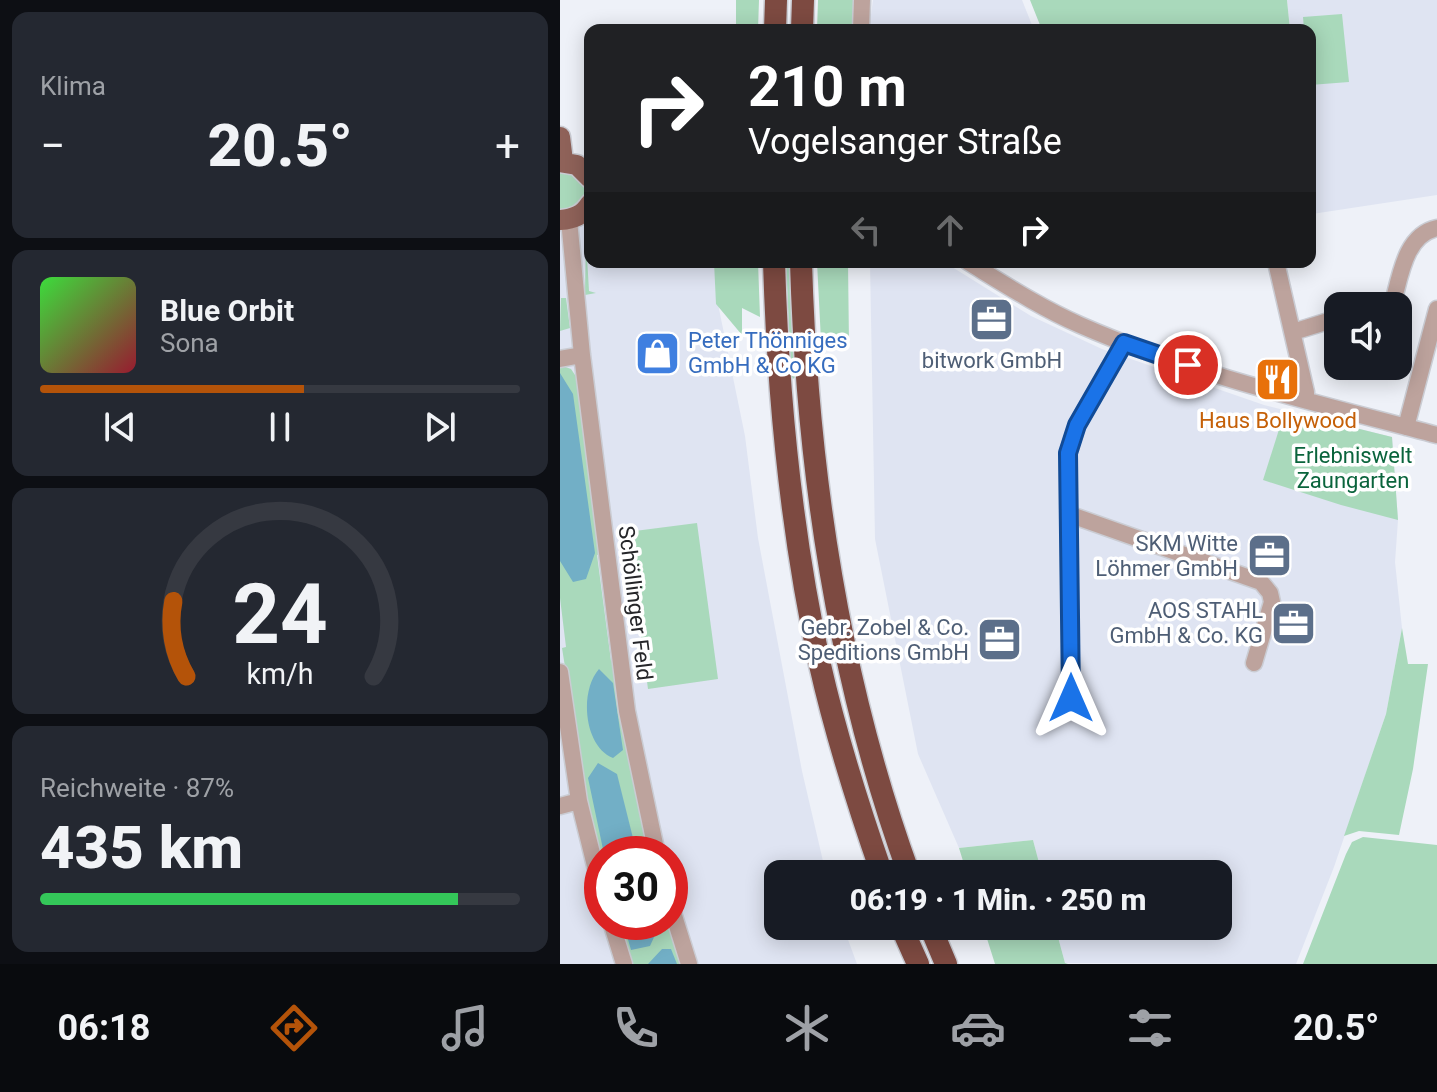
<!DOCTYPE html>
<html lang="de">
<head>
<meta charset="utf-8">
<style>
  body { margin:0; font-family:Roboto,sans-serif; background:#242831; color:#f1f3f6; height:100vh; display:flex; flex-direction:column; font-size:30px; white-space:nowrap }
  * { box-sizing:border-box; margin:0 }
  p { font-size:26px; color:#9ea1a6 }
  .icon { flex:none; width:44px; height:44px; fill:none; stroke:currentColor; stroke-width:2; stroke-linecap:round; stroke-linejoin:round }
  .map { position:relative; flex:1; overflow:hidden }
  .sheet { display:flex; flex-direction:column; gap:12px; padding:12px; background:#0d0f14; width:560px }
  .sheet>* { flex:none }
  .guide { position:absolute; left:24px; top:24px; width:732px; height:244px; border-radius:16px; box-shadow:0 4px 20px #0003; background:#202124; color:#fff; overflow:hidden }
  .buttons { position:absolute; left:764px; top:292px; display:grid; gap:16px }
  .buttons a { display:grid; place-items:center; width:88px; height:88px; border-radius:16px; background:#171b24; box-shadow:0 4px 20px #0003; font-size:40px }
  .speed { position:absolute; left:24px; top:836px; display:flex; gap:16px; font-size:40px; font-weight:700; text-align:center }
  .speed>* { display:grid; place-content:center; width:104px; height:104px; border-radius:50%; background:#171b24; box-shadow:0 4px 20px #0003; line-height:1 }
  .speed .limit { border:12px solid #d22; background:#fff; color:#111 }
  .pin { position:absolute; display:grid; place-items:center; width:68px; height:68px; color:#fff; margin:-34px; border:4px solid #fff; border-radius:50%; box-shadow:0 2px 8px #0007 }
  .me { position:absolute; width:88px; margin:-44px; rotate:0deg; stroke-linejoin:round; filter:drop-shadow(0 0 6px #0008) }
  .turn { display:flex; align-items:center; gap:28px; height:168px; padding:0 32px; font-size:36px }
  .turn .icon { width:104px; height:104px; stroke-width:2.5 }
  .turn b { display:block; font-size:56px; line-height:68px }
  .lanes { display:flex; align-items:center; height:76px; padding:0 32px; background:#0003; justify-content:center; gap:40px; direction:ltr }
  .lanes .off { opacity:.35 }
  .big { font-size:60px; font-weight:800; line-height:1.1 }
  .sheet .card { flex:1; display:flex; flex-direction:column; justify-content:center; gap:12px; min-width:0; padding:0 28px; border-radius:16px; background:#242831 }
  .sheet .dial { align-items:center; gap:0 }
  .dial svg { height:208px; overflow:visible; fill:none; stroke:#363941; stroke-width:7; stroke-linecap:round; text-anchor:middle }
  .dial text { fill:#f1f3f6; stroke:none }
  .song { display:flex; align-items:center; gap:24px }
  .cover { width:96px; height:96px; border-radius:12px; background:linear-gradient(135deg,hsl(120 70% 55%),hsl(350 70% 35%)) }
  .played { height:8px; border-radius:4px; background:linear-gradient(90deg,#b45309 55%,#363941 55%) }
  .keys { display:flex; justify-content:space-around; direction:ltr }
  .heat { display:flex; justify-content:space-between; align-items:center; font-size:44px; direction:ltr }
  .charge { height:12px; border-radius:6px; background:linear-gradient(90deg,#34c759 87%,#363941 0) }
  .trip { position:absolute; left:204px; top:860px; width:468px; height:80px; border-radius:16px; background:#171b24; box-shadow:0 4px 20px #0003; font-weight:800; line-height:80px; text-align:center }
  .tabs { display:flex; height:128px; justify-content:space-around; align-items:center; background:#090b0e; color:#9ea1a6 }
  .tabs .icon { width:56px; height:56px }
  .tabs .selected { color:#b45309 }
  .tabs b { font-size:36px; color:#f1f3f6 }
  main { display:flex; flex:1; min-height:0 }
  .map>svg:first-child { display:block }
  .built { fill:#dfe4f2; fill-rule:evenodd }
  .green { fill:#a9d9bb }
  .water { fill:#72afc6 }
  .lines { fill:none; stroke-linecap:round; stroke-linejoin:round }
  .minor-casing { stroke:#caccd3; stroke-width:19 }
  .major-casing { stroke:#caccd3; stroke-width:23 }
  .highway-casing { stroke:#caccd3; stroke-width:25 }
  .minor { stroke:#bda39d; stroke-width:16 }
  .major { stroke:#8f6259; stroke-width:20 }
  .highway { stroke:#7d4a41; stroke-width:22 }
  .route-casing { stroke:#114b97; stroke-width:20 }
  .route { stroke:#1a73e8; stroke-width:14 }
  .labels { text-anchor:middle; stroke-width:7; stroke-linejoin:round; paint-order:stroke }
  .shop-label { font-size:22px; fill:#366cbe; stroke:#fff; text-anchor:start }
  .service-label { font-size:22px; fill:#4e5e75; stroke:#fff; text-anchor:end }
  .food-label { font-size:22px; fill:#c56008; stroke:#fff }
  .park-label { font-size:22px; fill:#0a643c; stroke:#fff }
  .street-label { font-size:22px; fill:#252629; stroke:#fff }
</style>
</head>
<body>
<main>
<section class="sheet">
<div class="card"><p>Klima</p>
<div class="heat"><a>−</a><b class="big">20.5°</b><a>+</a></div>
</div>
<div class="card">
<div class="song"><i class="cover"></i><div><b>Blue Orbit</b><p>Sona</p></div></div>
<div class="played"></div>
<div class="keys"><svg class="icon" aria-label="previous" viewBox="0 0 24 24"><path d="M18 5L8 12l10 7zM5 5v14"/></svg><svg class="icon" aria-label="pause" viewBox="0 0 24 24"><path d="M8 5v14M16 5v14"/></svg><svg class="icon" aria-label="next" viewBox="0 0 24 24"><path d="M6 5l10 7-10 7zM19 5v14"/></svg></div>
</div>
<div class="card dial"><svg viewBox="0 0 100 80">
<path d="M14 69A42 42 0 1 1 86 69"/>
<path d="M14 69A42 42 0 0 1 9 40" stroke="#b45309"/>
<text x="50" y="56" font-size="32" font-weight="700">24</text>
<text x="50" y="72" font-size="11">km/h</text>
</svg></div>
<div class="card"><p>Reichweite · 87%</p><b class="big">435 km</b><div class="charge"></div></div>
</section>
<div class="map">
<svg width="877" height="964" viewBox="0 0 877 964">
  <rect width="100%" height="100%" fill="#eef1f8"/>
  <!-- built -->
  <path class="built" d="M313,0H462L474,30H309Z
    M727,0H877V195L752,214L750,198V30H730Z
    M30,216V262H156L159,309L185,436L198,538L242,771L266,874H218V926H283L297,964H0V226ZM42,854H110V922H42Z
    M310,262H384L471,316L542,349L704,405L832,437L838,520L835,562L842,628L826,714L774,867L736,964L505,963L495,926H658V874H482L473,840L399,848L358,754L315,539Z"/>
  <!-- green -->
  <path class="green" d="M176,0H199L198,30H176Z
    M258,0H296L294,30H257Z
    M470,0H727L730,30H482Z
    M782,14L789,82L750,85V30H744L743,17Z
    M0,171L12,172L25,185L24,199L19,207L0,211Z
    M30,224V230L27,231L28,252L30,253L27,257L29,291L36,293L25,295L26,230Z
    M154,262H198L200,317L182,308V335L156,304Z
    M226,262H229L235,377L233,379L231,375Z
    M257,262H288L289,345L261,341Z
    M1,298H6L10,328L0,331Z
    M0,365L11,369L19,381L41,554L37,555L51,661H55L92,854H42V869L25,792L2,648L6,647L0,598Z
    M739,414L832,437L838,520L781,505L703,480L722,420L736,424Z
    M137,523L158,679L88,689L67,532Z
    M842,628L848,664H868L853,769L839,835L799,831L784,836L826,714Z
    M803,837L877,845V964H743L786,854L792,842Z
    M473,840L482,874H407L399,848Z
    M56,922H110L123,964H69Z
    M423,926H495L505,963L508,964H435Z"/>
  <!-- water -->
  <path class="water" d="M0,373L13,394L35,553L26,579L13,582L0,561Z
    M39,669L53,683L63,750L53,758C24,746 19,692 39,669Z
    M38,763L57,774L77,854H44L28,778Z
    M63,922H93L95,935L90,946L71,950Z
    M102,949H111L117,964H88Z"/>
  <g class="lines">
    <defs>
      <path id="minor" d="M301,30L302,0
        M9,220L22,355L67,711L97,854
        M408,262C444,284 481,308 520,325C634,375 757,403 877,435
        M716,262L746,392V400
        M832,306C840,279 844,235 877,228
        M733,332L778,318
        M0,359L22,355
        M846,427L877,309
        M511,515L701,582L710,593L712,602L694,663
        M0,672L19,801L42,894
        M511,698L508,453L517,425L564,343
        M0,806L19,801
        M110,903L129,964
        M51,922L64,964"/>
      <path id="major" d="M0,137L3,161
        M0,162L17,165L30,178
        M0,220C14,219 23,215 30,204"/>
      <path id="highway" d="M215,30L216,0
        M242,30L243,0
        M214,262C218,396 231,533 260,665C276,736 298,805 322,874
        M241,262C247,470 278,678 349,874
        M341,926L358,964
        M370,926L386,964"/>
    </defs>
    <!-- minor casing -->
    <use href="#minor" class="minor-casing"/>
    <!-- major casing -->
    <use href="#major" class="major-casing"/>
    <!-- highway casing -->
    <use href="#highway" class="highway-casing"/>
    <!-- minor -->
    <use href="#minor" class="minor"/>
    <!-- major -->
    <use href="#major" class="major"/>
    <!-- highway -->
    <use href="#highway" class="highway"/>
  </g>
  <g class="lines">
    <defs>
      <path id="route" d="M511,698L508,453L517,425L564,343L628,365"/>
    </defs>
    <!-- route casing -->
    <use href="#route" class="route-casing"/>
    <!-- route -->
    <use href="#route" class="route"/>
  </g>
  <!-- icons -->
  <defs>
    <symbol id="office-square" viewBox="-11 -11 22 22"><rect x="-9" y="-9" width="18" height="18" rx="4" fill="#5c6f8a" stroke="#fff"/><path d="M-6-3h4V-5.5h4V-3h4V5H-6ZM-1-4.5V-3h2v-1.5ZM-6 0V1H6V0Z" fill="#fff"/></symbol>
    <symbol id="shop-square" viewBox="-11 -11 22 22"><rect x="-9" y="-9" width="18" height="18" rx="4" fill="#3f7fe0" stroke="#fff"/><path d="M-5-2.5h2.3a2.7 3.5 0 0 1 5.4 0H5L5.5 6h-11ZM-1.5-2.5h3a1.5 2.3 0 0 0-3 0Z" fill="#fff"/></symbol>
    <symbol id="restaurant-square" viewBox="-11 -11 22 22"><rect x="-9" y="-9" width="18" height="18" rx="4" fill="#e8710a" stroke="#fff"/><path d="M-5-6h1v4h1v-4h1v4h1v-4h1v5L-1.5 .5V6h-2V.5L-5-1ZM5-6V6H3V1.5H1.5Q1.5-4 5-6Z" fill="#fff"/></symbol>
  </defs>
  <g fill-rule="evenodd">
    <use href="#office-square" x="406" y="294" width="51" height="51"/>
    <use href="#shop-square" x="72" y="328" width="51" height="51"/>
    <use href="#restaurant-square" x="692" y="354" width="51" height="51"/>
    <use href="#office-square" x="684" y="530" width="51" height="51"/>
    <use href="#office-square" x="708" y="598" width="51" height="51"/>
    <use href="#office-square" x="414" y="614" width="51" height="51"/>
  </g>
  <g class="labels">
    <!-- shop labels -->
    <g class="shop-label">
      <text x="128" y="348">Peter Thönniges<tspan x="128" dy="25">GmbH &amp; Co KG</tspan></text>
    </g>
    <!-- service labels -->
    <g class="service-label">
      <text x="432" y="368" text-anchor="middle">bitwork GmbH</text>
      <text x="678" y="551">SKM Witte<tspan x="678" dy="25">Löhmer GmbH</tspan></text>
      <text x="703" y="618">AOS STAHL<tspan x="703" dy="25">GmbH &amp; Co. KG</tspan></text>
      <text x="409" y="635">Gebr. Zobel &amp; Co.<tspan x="409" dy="25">Speditions GmbH</tspan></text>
    </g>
    <!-- food labels -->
    <g class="food-label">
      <text x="718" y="428">Haus Bollywood</text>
    </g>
    <!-- park labels -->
    <g class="park-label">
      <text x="793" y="463">Erlebniswelt<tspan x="793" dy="25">Zaungarten</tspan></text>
    </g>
    <!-- street labels -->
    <g class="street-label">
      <text transform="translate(76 603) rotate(83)" y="8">Schöllinger Feld</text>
    </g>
  </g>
</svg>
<div class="buttons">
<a><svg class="icon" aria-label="sound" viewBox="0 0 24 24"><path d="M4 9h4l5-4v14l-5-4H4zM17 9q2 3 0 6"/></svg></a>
</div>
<div class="speed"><div class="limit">30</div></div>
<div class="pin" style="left:628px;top:365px;background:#d93025"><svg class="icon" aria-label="arrive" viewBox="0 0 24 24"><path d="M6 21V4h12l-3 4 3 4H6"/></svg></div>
<svg class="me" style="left:511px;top:698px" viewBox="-20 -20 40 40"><path d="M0-17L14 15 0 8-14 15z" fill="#1a73e8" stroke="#fff" stroke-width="4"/></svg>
<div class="trip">06:19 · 1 Min. · 250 m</div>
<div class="guide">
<div class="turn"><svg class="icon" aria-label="right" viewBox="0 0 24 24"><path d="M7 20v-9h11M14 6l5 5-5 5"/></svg><div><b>210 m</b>Vogelsanger Straße</div></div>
<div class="lanes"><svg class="icon off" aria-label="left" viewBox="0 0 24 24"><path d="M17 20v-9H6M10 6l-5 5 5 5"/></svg><svg class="icon off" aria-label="ahead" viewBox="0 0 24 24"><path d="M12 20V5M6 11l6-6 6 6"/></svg><svg class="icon" aria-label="right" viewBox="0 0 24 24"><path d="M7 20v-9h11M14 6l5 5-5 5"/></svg></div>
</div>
</div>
</main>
<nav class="tabs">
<b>06:18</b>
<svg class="icon selected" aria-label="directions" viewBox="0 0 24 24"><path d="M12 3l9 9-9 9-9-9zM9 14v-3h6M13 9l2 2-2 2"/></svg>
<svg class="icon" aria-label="music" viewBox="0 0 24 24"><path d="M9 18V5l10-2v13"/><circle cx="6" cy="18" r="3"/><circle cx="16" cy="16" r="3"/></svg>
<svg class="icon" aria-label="phone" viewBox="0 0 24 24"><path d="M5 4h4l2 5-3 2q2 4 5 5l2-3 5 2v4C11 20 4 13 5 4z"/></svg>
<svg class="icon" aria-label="climate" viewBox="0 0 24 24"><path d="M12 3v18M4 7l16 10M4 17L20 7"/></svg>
<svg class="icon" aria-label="car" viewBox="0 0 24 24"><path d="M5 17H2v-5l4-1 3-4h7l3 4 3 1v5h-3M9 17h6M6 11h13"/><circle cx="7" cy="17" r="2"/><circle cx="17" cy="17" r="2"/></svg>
<svg class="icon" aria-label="filters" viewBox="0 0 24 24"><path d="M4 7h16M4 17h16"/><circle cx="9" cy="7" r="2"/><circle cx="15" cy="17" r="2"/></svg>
<b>20.5°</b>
</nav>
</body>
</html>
